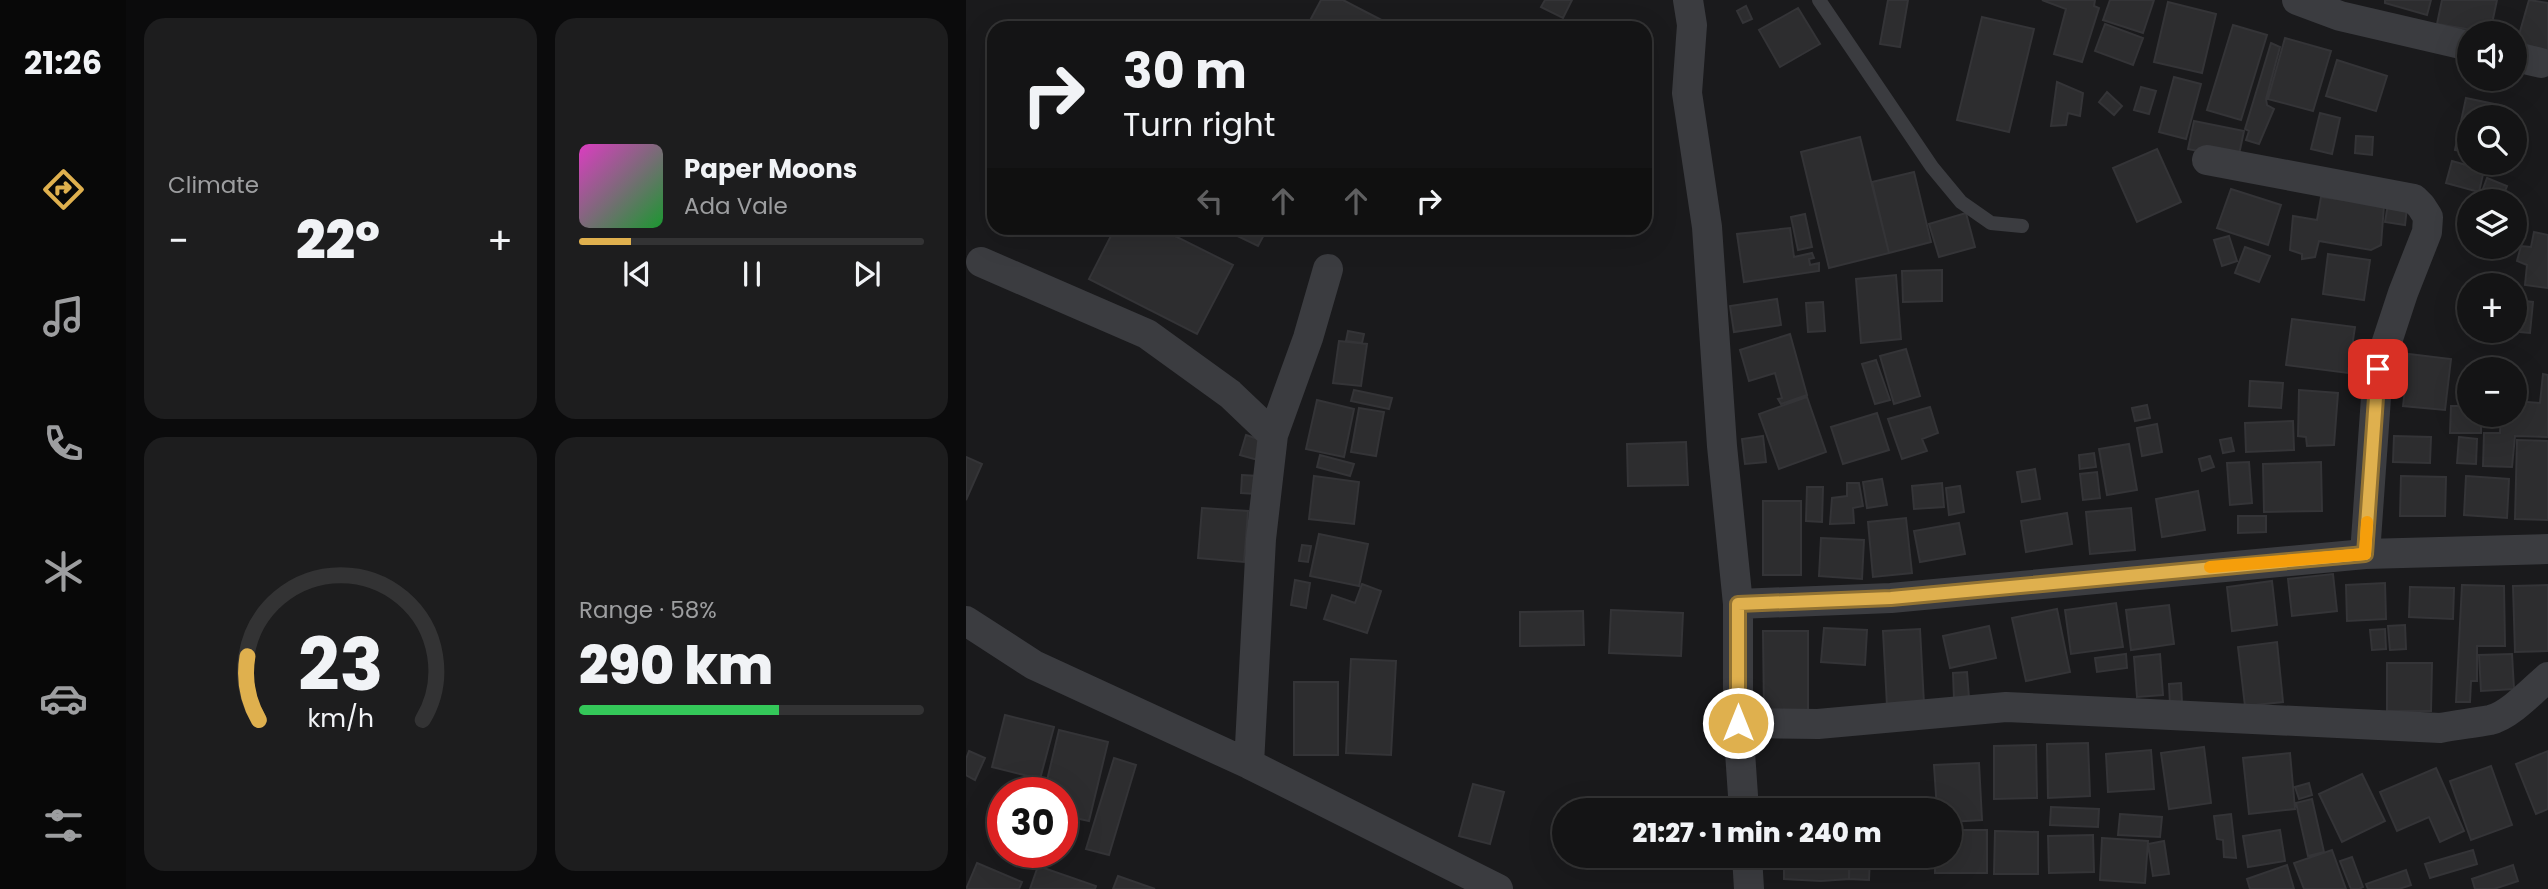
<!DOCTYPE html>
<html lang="en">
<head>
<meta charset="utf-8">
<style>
  body { margin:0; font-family:Poppins,sans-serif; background:#1d1d1e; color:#f1f3f6; height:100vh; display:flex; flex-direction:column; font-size:26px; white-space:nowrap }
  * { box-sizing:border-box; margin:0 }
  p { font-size:23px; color:#9d9ea0 }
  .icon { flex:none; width:38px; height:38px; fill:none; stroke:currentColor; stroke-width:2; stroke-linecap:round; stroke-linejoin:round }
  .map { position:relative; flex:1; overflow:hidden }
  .drawer { display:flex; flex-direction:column; gap:18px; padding:18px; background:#0b0b0c; width:840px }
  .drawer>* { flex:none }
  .banner { position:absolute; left:21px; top:21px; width:665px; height:214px; border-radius:21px; box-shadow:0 7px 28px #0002,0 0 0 2px #333334; background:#141415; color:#f1f3f6; overflow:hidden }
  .buttons { position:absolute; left:1491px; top:21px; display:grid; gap:14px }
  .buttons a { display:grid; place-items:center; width:70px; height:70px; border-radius:50%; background:#141415; box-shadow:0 7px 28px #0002,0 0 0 2px #333334; font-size:35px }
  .speed { position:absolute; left:21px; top:777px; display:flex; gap:14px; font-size:35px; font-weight:700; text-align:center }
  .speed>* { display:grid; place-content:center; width:91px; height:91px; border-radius:50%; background:#141415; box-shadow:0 7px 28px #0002,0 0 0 2px #333334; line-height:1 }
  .speed .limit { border:10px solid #d22; background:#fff; color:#111 }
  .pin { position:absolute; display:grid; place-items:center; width:60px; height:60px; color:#fff; margin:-30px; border-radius:14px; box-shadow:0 4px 10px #0006 }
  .me { position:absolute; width:77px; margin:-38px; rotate:0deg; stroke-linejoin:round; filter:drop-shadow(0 0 5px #0008) }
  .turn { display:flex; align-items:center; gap:24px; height:147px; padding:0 21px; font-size:32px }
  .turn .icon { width:91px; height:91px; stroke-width:2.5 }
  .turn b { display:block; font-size:49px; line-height:60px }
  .lanes { display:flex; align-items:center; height:66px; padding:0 21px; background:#0003; justify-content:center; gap:35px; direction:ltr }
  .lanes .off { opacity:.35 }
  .big { font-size:52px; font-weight:800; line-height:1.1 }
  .drawer .widget { flex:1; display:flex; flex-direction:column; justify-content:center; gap:10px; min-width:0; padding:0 24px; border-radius:21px; background:#1d1d1e }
  .drawer .dial { align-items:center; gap:0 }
  .dial svg { height:182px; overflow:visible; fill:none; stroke:#333334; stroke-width:7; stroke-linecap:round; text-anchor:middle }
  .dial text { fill:#f1f3f6; stroke:none }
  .song { display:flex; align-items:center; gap:21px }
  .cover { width:84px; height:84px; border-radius:10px; background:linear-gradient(135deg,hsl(310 70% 55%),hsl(130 70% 35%)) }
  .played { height:7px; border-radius:4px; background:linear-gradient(90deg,#dfb04e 15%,#333334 15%) }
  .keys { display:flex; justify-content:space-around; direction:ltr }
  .heat { display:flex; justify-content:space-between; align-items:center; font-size:38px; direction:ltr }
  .charge { height:10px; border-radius:5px; background:linear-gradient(90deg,#34c759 58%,#333334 0) }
  .drawer .tiles { flex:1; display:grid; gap:18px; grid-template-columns:repeat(2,1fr) }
  .trip { position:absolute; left:586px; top:798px; width:410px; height:70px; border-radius:35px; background:#141415; box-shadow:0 7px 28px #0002,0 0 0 2px #333334; font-weight:800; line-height:70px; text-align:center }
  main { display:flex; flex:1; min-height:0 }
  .tabs { display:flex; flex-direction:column; width:126px; justify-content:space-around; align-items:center; background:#080808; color:#9d9ea0 }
  .tabs .icon { width:49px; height:49px }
  .tabs .on { color:#dfb04e }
  .tabs b { font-size:32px; color:#f1f3f6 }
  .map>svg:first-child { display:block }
  .building { fill:#2d2d2f; stroke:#343437; stroke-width:2 }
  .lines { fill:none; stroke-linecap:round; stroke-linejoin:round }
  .service { stroke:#3b3c40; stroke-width:14 }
  .minor { stroke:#3b3c40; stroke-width:30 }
  .route-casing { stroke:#917233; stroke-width:18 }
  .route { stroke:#dfb04e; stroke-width:12 }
  .slow { stroke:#f59e0b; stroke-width:12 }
</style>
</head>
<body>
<main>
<nav class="tabs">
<b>21:26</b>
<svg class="icon on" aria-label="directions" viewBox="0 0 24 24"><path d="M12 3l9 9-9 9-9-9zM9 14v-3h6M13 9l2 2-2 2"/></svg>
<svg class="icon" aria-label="music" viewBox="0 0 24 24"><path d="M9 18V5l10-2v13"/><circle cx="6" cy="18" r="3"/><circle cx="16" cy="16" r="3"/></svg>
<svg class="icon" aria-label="phone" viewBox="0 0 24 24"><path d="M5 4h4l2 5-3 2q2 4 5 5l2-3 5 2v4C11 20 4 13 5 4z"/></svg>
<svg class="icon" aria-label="climate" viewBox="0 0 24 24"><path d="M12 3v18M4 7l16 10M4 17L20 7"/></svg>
<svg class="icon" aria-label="car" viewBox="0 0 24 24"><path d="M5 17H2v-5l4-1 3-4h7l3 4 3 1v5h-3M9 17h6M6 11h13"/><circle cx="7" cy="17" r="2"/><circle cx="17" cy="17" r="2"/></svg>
<svg class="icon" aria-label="filters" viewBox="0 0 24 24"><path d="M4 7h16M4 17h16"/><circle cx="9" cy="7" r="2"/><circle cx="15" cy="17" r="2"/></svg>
</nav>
<section class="drawer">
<div class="tiles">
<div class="widget"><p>Climate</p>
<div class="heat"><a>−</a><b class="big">22°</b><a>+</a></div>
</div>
<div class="widget">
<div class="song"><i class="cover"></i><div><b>Paper Moons</b><p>Ada Vale</p></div></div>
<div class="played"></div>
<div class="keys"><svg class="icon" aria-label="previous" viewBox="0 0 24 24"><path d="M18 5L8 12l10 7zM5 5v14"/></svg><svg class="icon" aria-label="pause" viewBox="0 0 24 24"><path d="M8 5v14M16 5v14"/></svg><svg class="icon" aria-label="next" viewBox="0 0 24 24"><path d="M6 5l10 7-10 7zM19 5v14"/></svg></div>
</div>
<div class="widget dial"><svg viewBox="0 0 100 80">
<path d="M14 69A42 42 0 1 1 86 69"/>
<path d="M14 69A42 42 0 0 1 9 41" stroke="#dfb04e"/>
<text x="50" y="56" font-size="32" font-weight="700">23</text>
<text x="50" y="72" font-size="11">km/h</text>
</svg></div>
<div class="widget"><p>Range · 58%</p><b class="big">290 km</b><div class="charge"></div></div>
</div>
</section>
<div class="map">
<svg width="1582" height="889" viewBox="0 0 1582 889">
  <rect width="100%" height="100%" fill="#1a1a1c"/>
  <!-- building -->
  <path class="building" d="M355,0H377L427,26L340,28Z
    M579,0H606L597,18L575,7Z
    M922,0H942L934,47L914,44Z
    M1076,0H1129L1128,6L1133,8L1116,62L1088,54L1100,9Z
    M1144,0H1188L1177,33L1137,20Z
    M1419,0H1465L1461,15L1419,3Z
    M1476,0H1531L1524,33L1471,24Z
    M1563,0L1582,3V51L1551,42Z
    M1202,2L1250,14L1236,73L1188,62Z
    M780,6L786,19L777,23L771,11Z
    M832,8L854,44L814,67L793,30Z
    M1016,17L1068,29L1043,132L991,120Z
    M1139,24L1177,38L1167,65L1129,51Z
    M1267,25L1301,35L1275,120L1241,110Z
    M1319,38L1365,51L1347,111L1302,99Z
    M1305,43L1314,47L1300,99L1301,105L1308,109L1293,144L1280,140L1283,131L1279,129Z
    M1371,60L1421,76L1410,111L1360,96Z
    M1208,77L1235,84L1220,139L1193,132Z
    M1091,82L1117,93L1114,116L1102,113L1100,125L1085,126Z
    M1175,87L1190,91L1183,114L1168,110Z
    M1141,92L1156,106L1148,115L1133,102Z
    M1500,98L1538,106L1535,117H1503V153L1489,150Z
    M1354,113L1374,118L1366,154L1345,149Z
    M1228,121L1278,131L1272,159L1222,149Z
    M1390,136L1407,137L1406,155L1389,153Z
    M894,137L923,253L863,268L835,152Z
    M1191,149L1215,202L1171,222L1147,168Z
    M685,150L686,196H679V151Z
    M1486,161L1518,170L1513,192L1480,183Z
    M948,172L965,242L923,253L906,182Z
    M1521,178L1541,186L1537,196L1517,189Z
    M1265,189L1315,205L1302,245L1251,228Z
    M1355,197L1418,205L1415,245L1405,250L1353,241L1349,257L1336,259V254L1324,250L1327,216L1351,220Z
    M1422,204L1441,207L1439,225L1419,222Z
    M1000,213L1009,247L973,257L963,224Z
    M839,214L846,247L832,250L825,217Z
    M149,228H193L267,265L231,334L123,279Z
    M255,228H292L300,231L292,246Z
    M824,228L828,257L846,253L848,258L843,259L844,265L853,263V271L778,282L771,234Z
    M1568,232L1582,235V288L1559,285L1561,265L1551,261L1555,246L1565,247Z
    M1263,236L1271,261L1256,266L1248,240Z
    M1279,247L1304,256L1293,282L1269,273Z
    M1362,254L1404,260L1398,300L1357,294Z
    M976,270V301L937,302L936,271Z
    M930,275L935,339L895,343L890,279Z
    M811,299L815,325L768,332L764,306Z
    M1549,300L1567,302L1564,333L1542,331H1549Z
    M857,302L859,331L842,332L840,303Z
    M1326,319L1389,327L1382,373L1320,365Z
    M382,331L398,334L396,343L380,341Z
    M824,334L841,395L815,404L812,399L816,398L809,373L783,381L774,350Z
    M373,341L401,344L395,386L367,383Z
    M940,349L954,396L928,404L914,356Z
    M1443,354L1485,359L1479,410L1437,406Z
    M910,360L924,400L909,404L896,364Z
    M1577,374L1582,375V437L1549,436L1546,467L1517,466L1518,433H1534L1535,415H1549V401L1574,403Z
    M1284,381L1317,383L1315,408L1283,406Z
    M388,390L426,398L423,409L385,401Z
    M1333,390L1372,393L1368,445L1341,446L1340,437L1332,436Z
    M841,397L860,452L813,469L793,414Z
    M351,400L388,409L378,457L340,449Z
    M1181,405L1184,418L1169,421L1166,408Z
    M1485,406H1503V415H1515V433H1484Z
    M964,407L972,433L956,439L961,451L936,459L922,419Z
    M393,408L418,412L410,456L385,452Z
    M911,413L923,450L877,464L865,427Z
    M1327,421L1328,450L1280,452L1279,423Z
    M1191,424L1196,452L1176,456L1171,428Z
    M280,435L298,441L292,460L274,455Z
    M797,436L800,462L779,464L776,439Z
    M1428,436L1465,437L1464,463L1427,462Z
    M1493,437L1511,439L1510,464L1491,463Z
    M1265,438L1268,451L1257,453L1254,440Z
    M1551,440L1582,441V520L1549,519Z
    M720,442L722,485L662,486L661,444Z
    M1163,444L1171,490L1141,495L1133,449Z
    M1128,453L1130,467L1114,469L1113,455Z
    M354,455L388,464L384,476L351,467Z
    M1244,456L1248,467L1236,471L1233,459Z
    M0,457L16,464L0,500Z
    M1283,462L1286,503L1264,505L1261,463Z
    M1355,462L1356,511L1298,512L1297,464Z
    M1069,469L1074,499L1056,502L1051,472Z
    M1131,472L1134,498L1117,500L1114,474Z
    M276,475L292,476L291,494L275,493Z
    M348,476L393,482L388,524L343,519Z
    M1435,476L1480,477L1479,516H1434Z
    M1500,476L1543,479L1541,518L1498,515Z
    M916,479L921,505L901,508L897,482Z
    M881,483H893L897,506L887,508L888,523L864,524L866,498L881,496Z
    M976,483L978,507L948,509L946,486Z
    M994,486L998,512L983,515L980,488Z
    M841,487H857L856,522L840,521Z
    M1232,491L1239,530L1196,537L1190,499Z
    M797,501H835V575H797Z
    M236,508L282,511L278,562L232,558Z
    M1165,508L1169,550L1124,554L1120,512Z
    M1101,513L1106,544L1060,552L1055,521Z
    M1272,516H1300V532L1272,533Z
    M940,518L946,573L907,577L902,522Z
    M993,523L999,554L954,562L948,531Z
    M353,534L402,544L393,586L344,576Z
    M855,538L898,540L896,579L853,576Z
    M336,545L345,546L342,562L333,561Z
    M1367,574L1371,611L1326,616L1322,579Z
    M329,580L344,583L340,608L325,605Z
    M1306,581L1311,625L1266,631L1261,587Z
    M1419,583L1420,619L1381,621L1380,585Z
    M396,584L415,591L401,633L358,619L366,595L389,603Z
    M1496,585L1538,586L1539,646H1511V681H1505L1504,702H1490Z
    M1582,585V651L1549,652L1547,586Z
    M1444,587L1488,588L1487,619L1443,617Z
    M1150,603L1157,647L1105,654L1099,610Z
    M1203,605L1208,644L1165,650L1160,610Z
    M1091,609L1104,672L1060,681L1046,618Z
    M645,610L717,613L715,656L643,653Z
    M617,611L618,645L554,646V612Z
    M1439,625L1440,649L1424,650L1422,626Z
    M1023,626L1030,658L984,668L977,636Z
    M858,628L901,630L899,665L855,662Z
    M954,629L958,704L921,706L917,631Z
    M1419,629L1420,649L1406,650L1404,630Z
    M797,631H842V711L798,712Z
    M1311,642L1317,702L1279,706L1272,647Z
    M1160,654L1161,668L1131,672L1129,658Z
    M1194,654L1197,695L1171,697L1168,657Z
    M1546,654L1548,689L1515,691L1513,655Z
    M385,659L430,661L425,755L380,753Z
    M1421,663H1466L1465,711H1421Z
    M1001,672L1003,698L988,699L987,673Z
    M328,682H372V755H328Z
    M1215,683L1216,703L1204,704L1203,684Z
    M39,715L88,727L74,779L26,767Z
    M93,730L142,742L123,821L100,816V813L96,812V793H78Z
    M1122,743L1124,796L1082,798L1081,744Z
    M1070,745L1071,798L1028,799V746Z
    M1238,747L1245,803L1203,809L1195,753Z
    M1185,750L1188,789L1142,792L1140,754Z
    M3,751L19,758L9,780L0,775V759Z
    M1582,751V809L1570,814L1550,764Z
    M1324,753L1329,809L1283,814L1277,758Z
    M148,758L170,765L143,855L120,849Z
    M1013,763L1016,820L984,822V810H971L968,765Z
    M1525,766L1546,825L1505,840L1484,781Z
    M1470,768L1498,831L1474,842L1463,817L1431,831L1414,792Z
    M1396,774L1419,821L1376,842L1353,794Z
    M70,782V793H53V783Z
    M1343,783L1346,795L1333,799L1329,787Z
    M507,784L538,792L524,844L493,836Z
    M1346,799L1358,852L1342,856L1330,803Z
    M1085,807L1133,809L1132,827L1084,825Z
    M1154,814L1196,817L1194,837L1152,835Z
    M1265,814L1270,858L1258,857L1257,840L1251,839L1248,816Z
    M984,830H1021V873H969V856H984Z
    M1314,830L1319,861L1282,867L1277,836Z
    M1029,831L1072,832V874H1028Z
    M1127,835L1128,872L1083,873L1082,836Z
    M1136,838L1182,841L1179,883L1134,880Z
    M1198,841L1203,874L1187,876L1182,844Z
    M1366,850L1380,889H1338L1328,863Z
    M1507,850L1511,864L1464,878L1459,864Z
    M818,856H860V862L883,863V879L855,881L818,879Z
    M884,856H904L903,880L883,879Z
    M1386,857L1397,887L1393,889H1385L1374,861Z
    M11,863L56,882L53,889H0Z
    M1321,865L1328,889H1284L1281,879Z
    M1547,865L1552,881L1528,889H1509L1506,879Z
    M72,866L130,886L129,889H64Z
    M1440,870L1445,885L1433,889H1402L1400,884Z
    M152,876L189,889H147Z"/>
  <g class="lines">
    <!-- service -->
    <path class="service" d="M853,0L966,167L995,202L1025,223L1056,226"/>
    <!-- minor -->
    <path class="minor" d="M722,0L726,25L721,93L741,227L756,446L772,604V723L778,810
      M1331,0L1374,16L1503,46
      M1549,57L1575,63
      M1241,160L1448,199L1455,206L1462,217L1461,232L1437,293L1412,369L1399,554
      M15,262L181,334L264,394L307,435
      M772,604L925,598L1399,554L1582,549
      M0,621L68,665L283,764L532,889
      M772,723L852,724L1040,707L1474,728C1490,725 1507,723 1524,720C1543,716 1567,690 1582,677
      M283,764L295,539L307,435L342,338L362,269
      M781,856L783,889"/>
  </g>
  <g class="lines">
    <defs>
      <path id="route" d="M772,723V604L925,598L1399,554L1412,369"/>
    </defs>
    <!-- route casing -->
    <use href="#route" class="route-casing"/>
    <!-- route -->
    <use href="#route" class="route"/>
    <!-- slow -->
    <path class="slow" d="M1244,567L1399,554L1401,522"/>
  </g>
</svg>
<div class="buttons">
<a><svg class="icon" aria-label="sound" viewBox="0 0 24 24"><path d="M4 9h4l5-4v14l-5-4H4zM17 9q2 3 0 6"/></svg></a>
<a><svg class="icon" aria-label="search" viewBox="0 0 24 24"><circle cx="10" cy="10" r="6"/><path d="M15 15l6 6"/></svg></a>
<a><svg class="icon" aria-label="layers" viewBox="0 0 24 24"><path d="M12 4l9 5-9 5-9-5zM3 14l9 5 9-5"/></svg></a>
<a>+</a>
<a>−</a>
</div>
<div class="speed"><div class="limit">30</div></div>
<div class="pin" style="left:1412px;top:369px;background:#d93025"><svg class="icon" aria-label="arrive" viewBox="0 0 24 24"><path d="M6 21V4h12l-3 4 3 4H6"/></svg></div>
<svg class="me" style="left:772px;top:723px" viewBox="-20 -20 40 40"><circle r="17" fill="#dfb04e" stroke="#fff" stroke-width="3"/><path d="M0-11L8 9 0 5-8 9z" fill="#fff"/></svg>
<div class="trip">21:27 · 1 min · 240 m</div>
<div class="banner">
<div class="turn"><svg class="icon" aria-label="right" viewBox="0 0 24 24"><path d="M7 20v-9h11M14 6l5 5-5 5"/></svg><div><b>30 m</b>Turn right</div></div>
<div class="lanes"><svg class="icon off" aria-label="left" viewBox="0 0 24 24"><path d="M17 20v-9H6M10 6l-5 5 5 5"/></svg><svg class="icon off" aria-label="ahead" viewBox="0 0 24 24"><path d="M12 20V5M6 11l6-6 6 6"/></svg><svg class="icon off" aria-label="ahead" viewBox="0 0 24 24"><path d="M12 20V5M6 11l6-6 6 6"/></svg><svg class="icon" aria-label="right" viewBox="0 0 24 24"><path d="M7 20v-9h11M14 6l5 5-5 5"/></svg></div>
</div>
</div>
</main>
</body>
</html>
